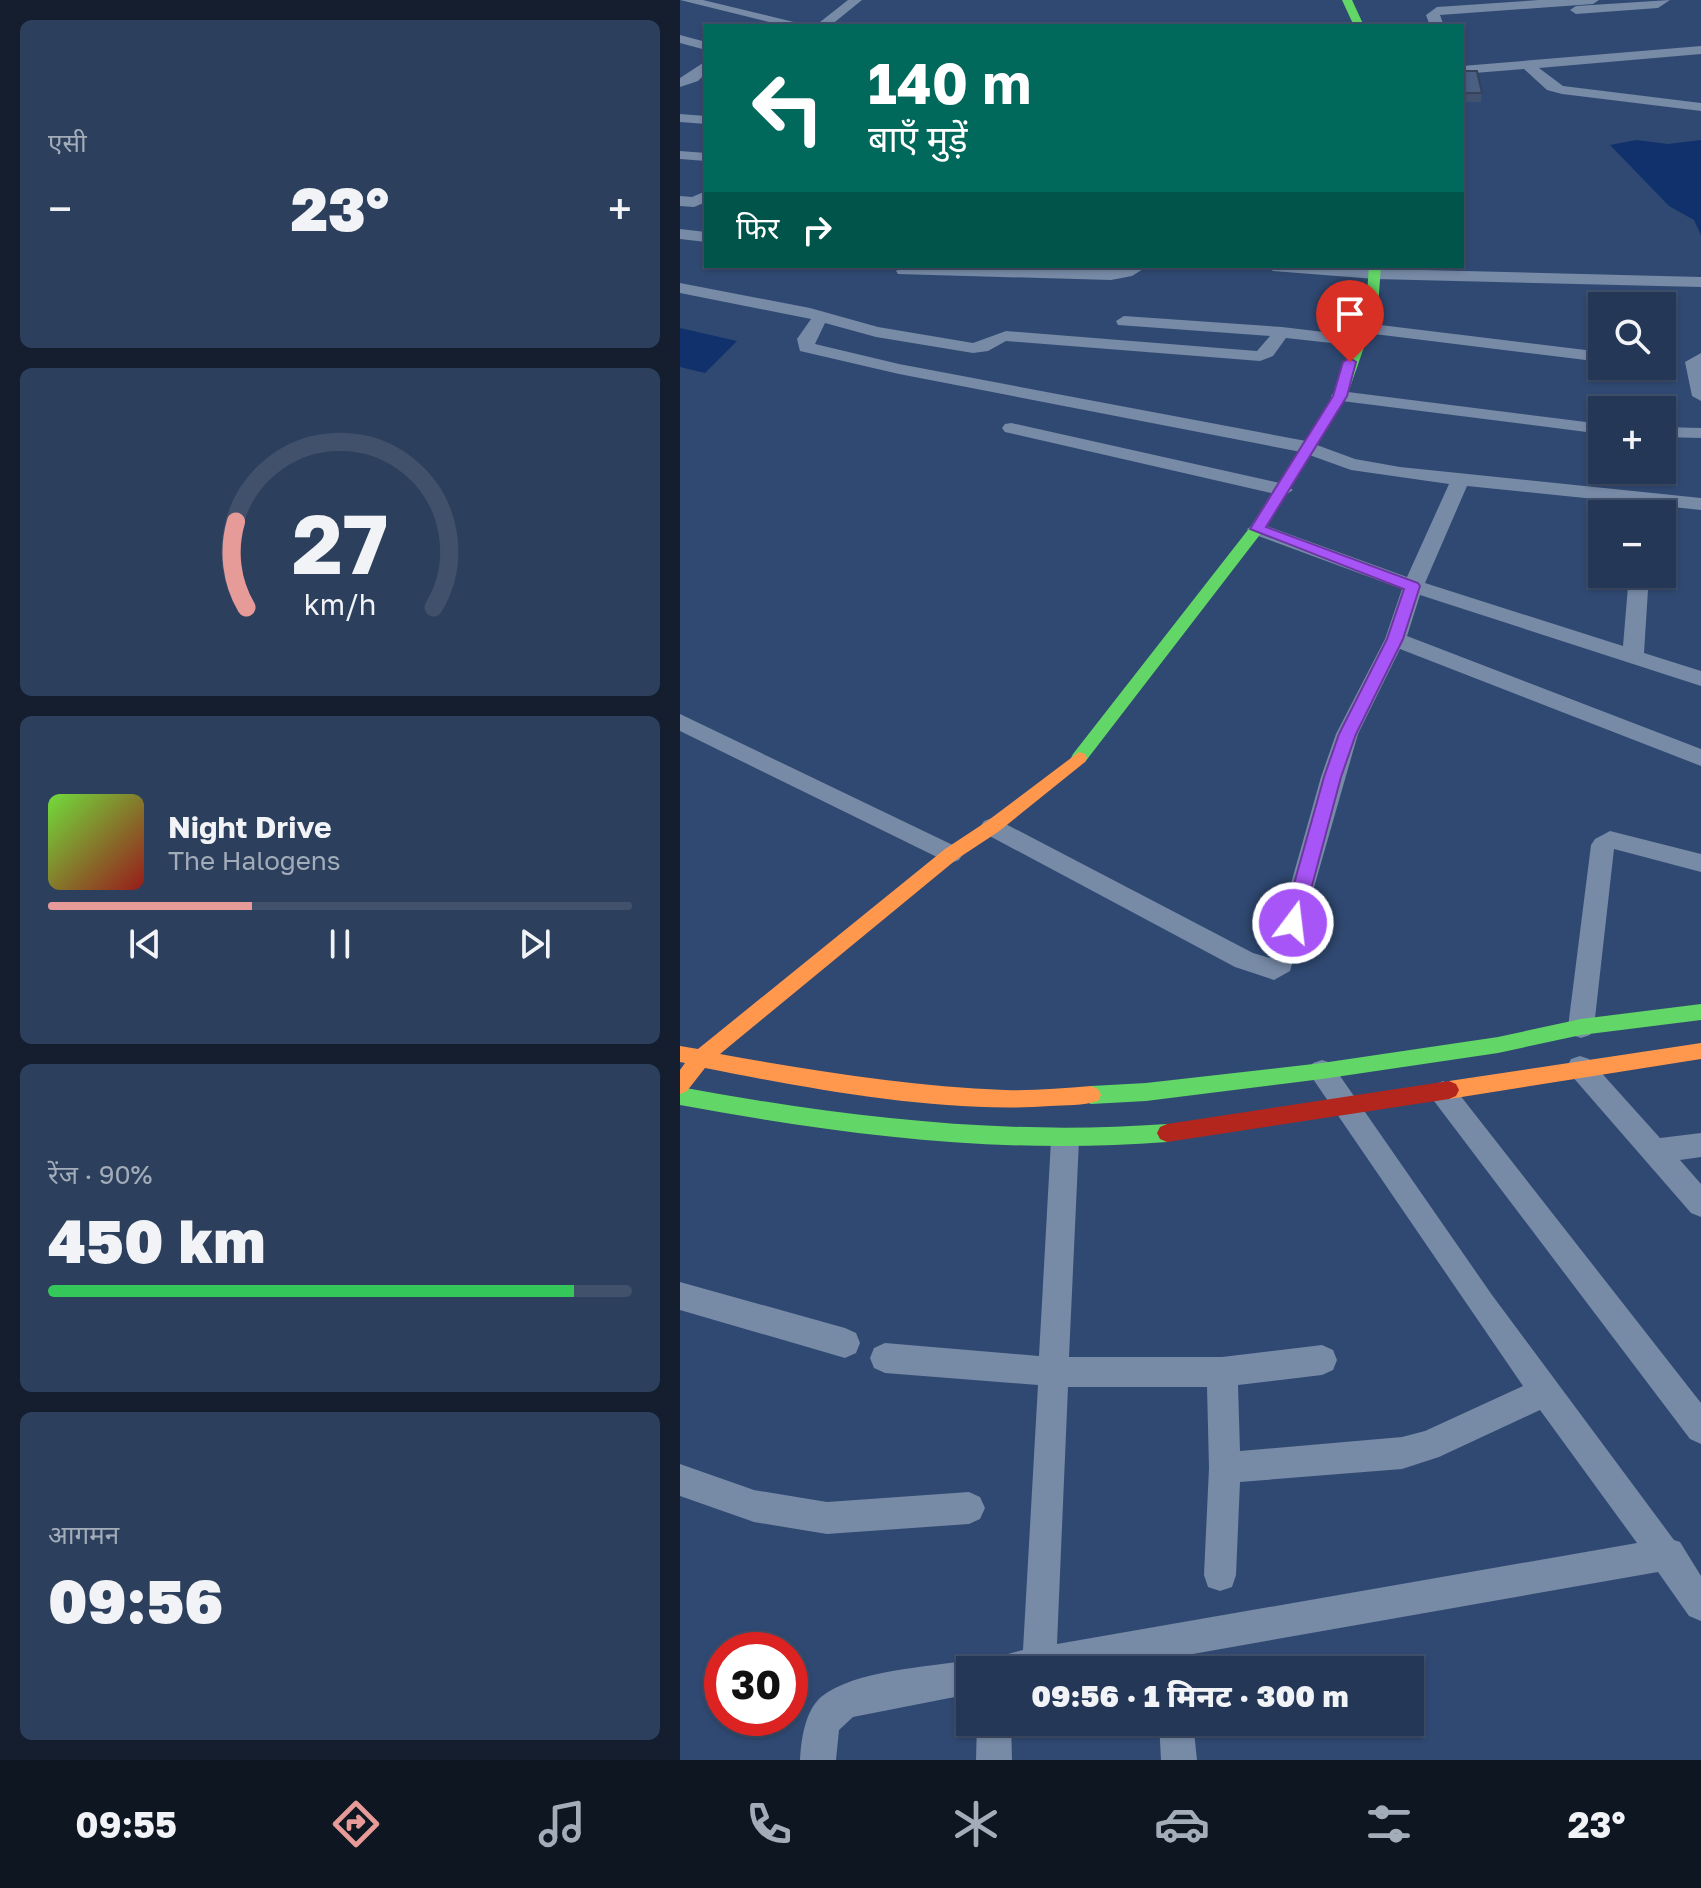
<!DOCTYPE html>
<html lang="hi">
<head>
<meta charset="utf-8">
<style>
  body { margin:0; font-family:"Golos Text","Noto Sans Devanagari",sans-serif; background:#2c3f5c; color:#f1f3f6; height:100vh; display:flex; flex-direction:column; font-size:30px; white-space:nowrap }
  * { box-sizing:border-box; margin:0 }
  p { font-size:26px; color:#a3acb9 }
  .icon { flex:none; width:44px; height:44px; fill:none; stroke:currentColor; stroke-width:2; stroke-linecap:round; stroke-linejoin:round }
  .map { position:relative; flex:1; overflow:hidden }
  .side { display:flex; flex-direction:column; gap:20px; padding:20px; background:#141e2f; width:680px }
  .side>* { flex:none }
  .banner { position:absolute; left:24px; top:24px; width:760px; height:244px; border-radius:0px; box-shadow:0 2px 6px #0004,0 0 0 2px #41516c; background:#00695c; color:#fff; overflow:hidden }
  .tools { position:absolute; left:908px; top:292px; display:grid; gap:16px }
  .tools a { display:grid; place-items:center; width:88px; height:88px; border-radius:0px; background:#243756; box-shadow:0 2px 6px #0004,0 0 0 2px #41516c; font-size:40px }
  .speed { position:absolute; left:24px; top:1632px; display:flex; gap:16px; font-size:40px; font-weight:700; text-align:center }
  .speed>* { display:grid; place-content:center; width:104px; height:104px; border-radius:50%; background:#243756; box-shadow:0 2px 6px #0004,0 0 0 2px #41516c; line-height:1 }
  .speed .limit { border:12px solid #d22; background:#fff; color:#111 }
  .pin { position:absolute; display:grid; place-items:center; width:68px; height:68px; color:#fff; margin:-82px -34px; border-radius:50% 50% 50% 0; rotate:-45deg; box-shadow:0 0 8px #0007 }
  .pin .icon { rotate:45deg }
  .me { position:absolute; width:88px; margin:-44px; rotate:15deg; stroke-linejoin:round; filter:drop-shadow(0 0 6px #0008) }
  .turn { display:flex; align-items:center; gap:28px; height:168px; padding:0 32px; font-size:36px }
  .turn .icon { width:104px; height:104px; stroke-width:2.5 }
  .turn b { display:block; font-size:56px; line-height:68px }
  .then { display:flex; align-items:center; height:76px; padding:0 32px; background:#0003; gap:16px; font-size:30px }
  .big { font-size:60px; font-weight:800; line-height:1.1 }
  .side .tile { flex:1; display:flex; flex-direction:column; justify-content:center; gap:12px; min-width:0; padding:0 28px; border-radius:12px; background:#2c3f5c }
  .side .dial { align-items:center; gap:0 }
  .dial svg { height:208px; overflow:visible; fill:none; stroke:#41516c; stroke-width:7; stroke-linecap:round; text-anchor:middle }
  .dial text { fill:#f1f3f6; stroke:none }
  .song { display:flex; align-items:center; gap:24px }
  .cover { width:96px; height:96px; border-radius:12px; background:linear-gradient(135deg,hsl(100 70% 55%),hsl(0 70% 35%)) }
  .played { height:8px; border-radius:4px; background:linear-gradient(90deg,#e69b98 35%,#41516c 35%) }
  .keys { display:flex; justify-content:space-around; direction:ltr }
  .heat { display:flex; justify-content:space-between; align-items:center; font-size:44px; direction:ltr }
  .charge { height:12px; border-radius:6px; background:linear-gradient(90deg,#34c759 90%,#41516c 0) }
  .trip { position:absolute; left:276px; top:1656px; width:468px; height:80px; border-radius:0px; background:#243756; box-shadow:0 2px 6px #0004,0 0 0 2px #41516c; font-weight:800; line-height:80px; text-align:center }
  .tab-bar { display:flex; height:128px; justify-content:space-around; align-items:center; background:#0e1622; color:#a3acb9 }
  .tab-bar .icon { width:56px; height:56px }
  .tab-bar .on { color:#e69b98 }
  .tab-bar b { font-size:36px; color:#f1f3f6 }
  main { display:flex; flex:1; min-height:0 }
  .map>svg:first-child { display:block }
  .water { fill:#10316b }
  .lines { fill:none; stroke-linecap:round; stroke-linejoin:round }
  .street { fill:#778aa6; fill-rule:evenodd }
  .fast { fill:#63d668; fill-rule:evenodd }
  .slow { fill:#ff974d; fill-rule:evenodd }
  .jam { fill:#b3261e; fill-rule:evenodd }
  .wall { fill:#40526f }
  .building { fill:#4a5f81; stroke:#34425a; stroke-width:2 }
  .route { fill:#a855f7; stroke:#6d37a1; stroke-width:2 }
</style>
</head>
<body>
<main>
<section class="side">
<div class="tile"><p>एसी</p>
<div class="heat"><a>−</a><b class="big">23°</b><a>+</a></div>
</div>
<div class="tile dial"><svg viewBox="0 0 100 80">
<path d="M14 69A42 42 0 1 1 86 69"/>
<path d="M14 69A42 42 0 0 1 10 36" stroke="#e69b98"/>
<text x="50" y="56" font-size="32" font-weight="700">27</text>
<text x="50" y="72" font-size="11">km/h</text>
</svg></div>
<div class="tile">
<div class="song"><i class="cover"></i><div><b>Night Drive</b><p>The Halogens</p></div></div>
<div class="played"></div>
<div class="keys"><svg class="icon" aria-label="previous" viewBox="0 0 24 24"><path d="M18 5L8 12l10 7zM5 5v14"/></svg><svg class="icon" aria-label="pause" viewBox="0 0 24 24"><path d="M8 5v14M16 5v14"/></svg><svg class="icon" aria-label="next" viewBox="0 0 24 24"><path d="M6 5l10 7-10 7zM19 5v14"/></svg></div>
</div>
<div class="tile"><p>रेंज · 90%</p><b class="big">450 km</b><div class="charge"></div></div>
<div class="tile"><p>आगमन</p><b class="big">09:56</b></div>
</section>
<div class="map">
<svg width="1021" height="1760" viewBox="0 0 1021 1760">
  <rect width="100%" height="100%" fill="#304972"/>
  <!-- water -->
  <path class="water" d="M956,140L988,144L1021,140V235L1014,220L989,206L930,145Z
    M0,328L57,341L25,373L0,367Z"/>
  <g class="lines">
    <!-- street -->
    <path class="street" d="M0,0H23L130,26H105Z
      M168,0H182L150,26H135Z
      M859,0H919L913,4L760,15L764,26H750L746,15L757,7Z
      M990,0L978,8L896,14L890,10L896,6Z
      M0,35L26,42V50L0,43Z
      M1021,46V54L859,68L883,86L1021,103V111L882,94L867,90L844,69L782,74V66Z
      M26,61V73L18,81L0,87V78Z
      M0,114L26,116V124L0,122Z
      M0,151L26,153V161L0,159Z
      M26,191V202L14,207L0,206V196L12,197Z
      M0,229L26,232V242L0,239Z
      M224,266L431,270L468,266L452,276L431,280L218,274L216,271Z
      M585,266L1021,277V287L695,279L593,271Z
      M0,283L130,308L198,327L293,343L326,331L577,351L590,336L438,325L436,321L444,316L602,327L685,337L688,341L685,345L679,346L606,338L593,356L580,361L326,341L308,351L293,353L196,337L145,323L135,344L219,364L626,441L675,459L720,467L1021,498V510L787,486L745,583L943,646L949,574H969L964,653L1021,671V686L740,595L727,636L1021,749V766L720,649L678,734L610,971L594,980L555,967L304,833L300,827L304,821L312,818L320,821L573,953L590,958L641,777L656,734L705,639L722,589L570,533L567,529L577,523L584,525L727,577L769,484L671,470L621,452L219,374L120,351L117,339L131,319L0,293Z
      M684,323L914,351L920,352L922,357L914,361L678,332L676,328Z
      M1021,353V401L1012,396L1005,362Z
      M660,391L922,424V434L654,400L651,396L654,392Z
      M331,423L604,484L613,490L604,496L325,432L322,428L325,424Z
      M982,427L1021,428V438L982,437Z
      M0,714L279,848L283,854L279,860L271,863L263,860L0,731Z
      M930,831L1021,854V872L934,849L914,1027L910,1035L901,1038L892,1035L888,1027L911,845L915,839Z
      M900,1056L909,1059L980,1138L1021,1133V1157L1000,1160L1021,1184V1217L1011,1213L891,1075L887,1067L891,1059Z
      M642,1060L651,1063L812,1295L994,1540L1000,1542L1021,1576V1621L1009,1616L978,1572L507,1655L508,1670H474L473,1661L422,1670H308L313,1658L343,1650L358,1385L205,1373L194,1368L190,1358L194,1348L205,1343L359,1356L371,1140L375,1131L385,1128L395,1131L399,1140L389,1357H542L642,1345L653,1350L657,1360L653,1370L642,1375L558,1385L560,1451L722,1437L745,1431L843,1386L633,1079L629,1071L633,1063ZM388,1387H527L529,1468L524,1575L528,1587L540,1591L552,1587L556,1575L560,1482L722,1469L759,1457L860,1410L957,1543L377,1644Z
      M763,1081L772,1085L1021,1403V1444L1010,1439L754,1101L750,1093L754,1085Z
      M0,1282L165,1328L176,1333L180,1343L176,1353L165,1358L0,1310Z
      M0,1464L74,1490L147,1502L289,1492L300,1497L305,1508L300,1519L289,1524L147,1534L74,1522L0,1496Z
      M290,1660L302,1665L304,1670H290V1694L173,1717L159,1730L156,1760H120C121,1740 125,1711 141,1697C174,1670 249,1667 290,1660Z
      M297,1722H331L332,1760H296Z
      M479,1722H513L517,1760H481Z"/>
    <!-- fast -->
    <path class="fast" d="M662,0H672L684,26H674Z
      M689,266H701L698,307L667,396L582,532L405,762H393L391,758L393,754L571,526L653,396L686,307Z
      M1021,1004V1020L901,1035L818,1053L642,1079L466,1101L411,1104L404,1101L401,1095L404,1089L411,1086L466,1083L642,1063L818,1037L901,1019Z
      M0,1087C164,1117 320,1136 487,1124L494,1127L497,1133L494,1139L487,1142C320,1155 164,1135 0,1105Z"/>
    <!-- slow -->
    <path class="slow" d="M399,752L405,754L407,758L405,762L318,832L277,859L40,1054C134,1071 230,1086 325,1090C354,1091 383,1088 411,1086L418,1089L421,1095L418,1101C403,1106 385,1105 370,1106C264,1114 130,1089 25,1068L7,1091L0,1094V1070L5,1063L0,1062V1046L18,1049L265,849L306,822Z
      M1021,1043V1059L769,1099L762,1096L759,1090L762,1084L769,1081Z"/>
    <!-- jam -->
    <path class="jam" d="M769,1081L776,1084L779,1090L776,1096L769,1099L487,1142L480,1139L477,1133L480,1127L487,1124Z"/>
  </g>
  <!-- wall -->
  <path class="wall" d="M782,71L802,93L801,102H782Z"/>
  <!-- building -->
  <path class="building" d="M782,71H797L802,93H782Z"/>
  <!-- route -->
  <path class="route" d="M670,358L676,362L667,396L586,527L738,583L740,586L723,639L676,734L661,777L622,923L619,929H606L603,923L644,777L659,734L707,639L724,589L570,529L653,396L663,362Z"/>
</svg>
<div class="tools">
<a><svg class="icon" aria-label="search" viewBox="0 0 24 24"><circle cx="10" cy="10" r="6"/><path d="M15 15l6 6"/></svg></a>
<a>+</a>
<a>−</a>
</div>
<div class="speed"><div class="limit">30</div></div>
<div class="pin" style="left:670px;top:362px;background:#d93025"><svg class="icon" aria-label="arrive" viewBox="0 0 24 24"><path d="M6 21V4h12l-3 4 3 4H6"/></svg></div>
<svg class="me" style="left:613px;top:923px" viewBox="-20 -20 40 40"><circle r="17" fill="#a855f7" stroke="#fff" stroke-width="3"/><path d="M0-11L8 9 0 5-8 9z" fill="#fff"/></svg>
<div class="trip">09:56 · 1 मिनट · 300 m</div>
<div class="banner">
<div class="turn"><svg class="icon" aria-label="left" viewBox="0 0 24 24"><path d="M17 20v-9H6M10 6l-5 5 5 5"/></svg><div><b>140 m</b>बाएँ मुड़ें</div></div>
<div class="then">फिर<svg class="icon" aria-label="right" viewBox="0 0 24 24"><path d="M7 20v-9h11M14 6l5 5-5 5"/></svg></div>
</div>
</div>
</main>
<nav class="tab-bar">
<b>09:55</b>
<svg class="icon on" aria-label="directions" viewBox="0 0 24 24"><path d="M12 3l9 9-9 9-9-9zM9 14v-3h6M13 9l2 2-2 2"/></svg>
<svg class="icon" aria-label="music" viewBox="0 0 24 24"><path d="M9 18V5l10-2v13"/><circle cx="6" cy="18" r="3"/><circle cx="16" cy="16" r="3"/></svg>
<svg class="icon" aria-label="phone" viewBox="0 0 24 24"><path d="M5 4h4l2 5-3 2q2 4 5 5l2-3 5 2v4C11 20 4 13 5 4z"/></svg>
<svg class="icon" aria-label="climate" viewBox="0 0 24 24"><path d="M12 3v18M4 7l16 10M4 17L20 7"/></svg>
<svg class="icon" aria-label="car" viewBox="0 0 24 24"><path d="M5 17H2v-5l4-1 3-4h7l3 4 3 1v5h-3M9 17h6M6 11h13"/><circle cx="7" cy="17" r="2"/><circle cx="17" cy="17" r="2"/></svg>
<svg class="icon" aria-label="filters" viewBox="0 0 24 24"><path d="M4 7h16M4 17h16"/><circle cx="9" cy="7" r="2"/><circle cx="15" cy="17" r="2"/></svg>
<b>23°</b>
</nav>
</body>
</html>
